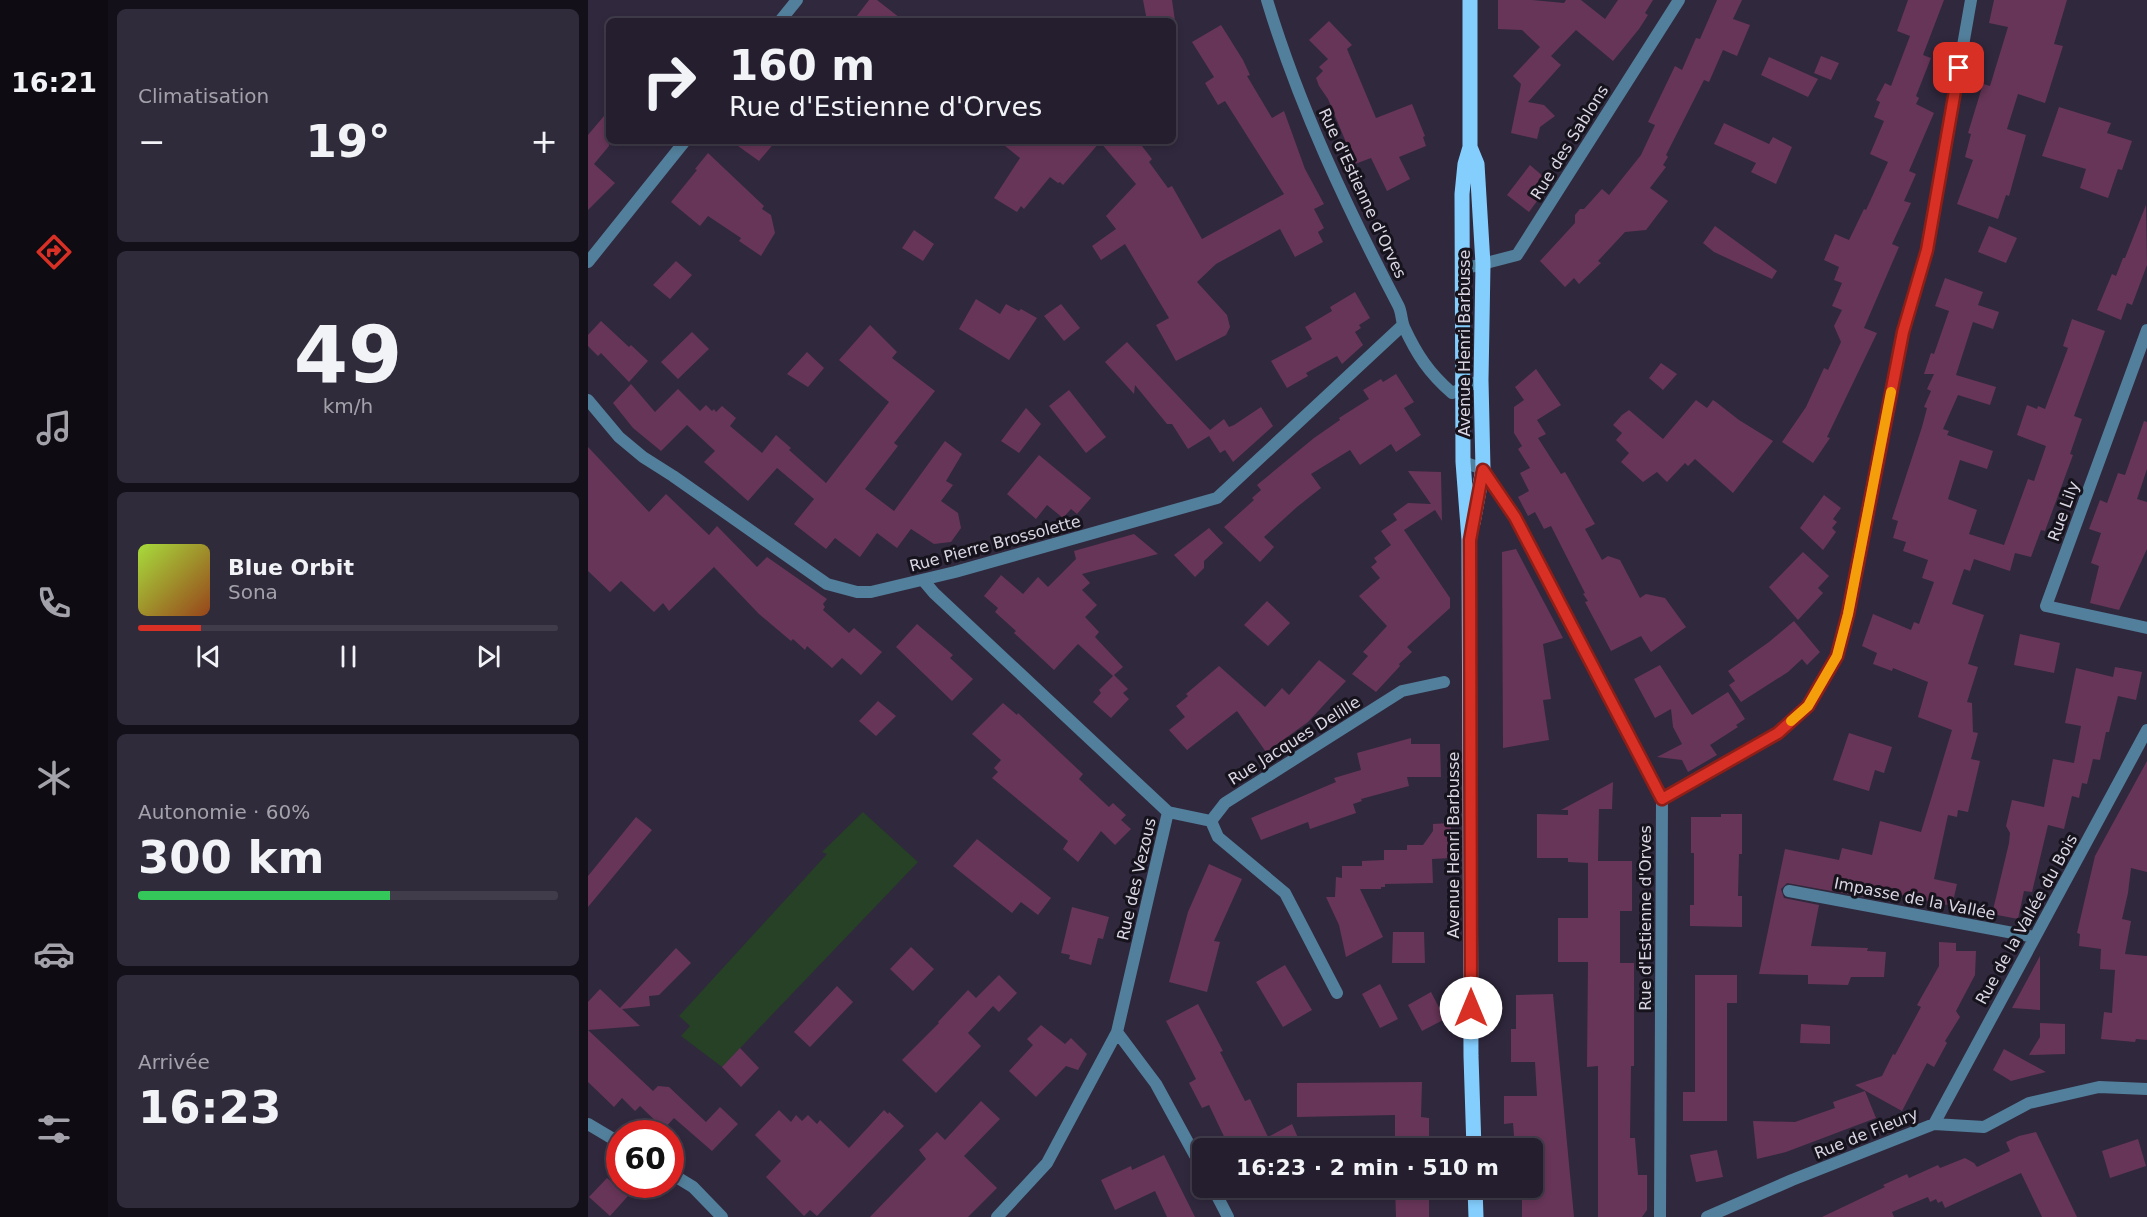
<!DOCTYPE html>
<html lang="fr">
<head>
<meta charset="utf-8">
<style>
  body { margin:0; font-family:"DejaVu Sans",sans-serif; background:#302b3a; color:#f1f3f6; height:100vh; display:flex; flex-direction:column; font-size:22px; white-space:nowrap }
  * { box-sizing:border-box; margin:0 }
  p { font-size:20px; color:#a3a2aa }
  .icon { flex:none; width:33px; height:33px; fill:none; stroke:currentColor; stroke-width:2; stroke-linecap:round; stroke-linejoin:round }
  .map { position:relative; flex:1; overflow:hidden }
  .panel { display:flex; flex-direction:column; gap:9px; padding:9px; background:#141019; width:480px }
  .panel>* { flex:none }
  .top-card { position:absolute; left:18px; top:18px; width:570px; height:126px; border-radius:9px; box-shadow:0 3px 9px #0003,0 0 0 2px #413c4a; background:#241e2e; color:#f1f3f6; overflow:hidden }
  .speed { position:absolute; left:18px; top:1120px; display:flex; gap:12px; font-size:30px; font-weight:700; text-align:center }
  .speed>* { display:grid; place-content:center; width:78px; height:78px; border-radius:50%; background:#241e2e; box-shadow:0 3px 9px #0003,0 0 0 2px #413c4a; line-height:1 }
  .speed .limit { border:9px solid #d22; background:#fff; color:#111 }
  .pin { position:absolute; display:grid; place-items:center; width:51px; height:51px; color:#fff; margin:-26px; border-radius:12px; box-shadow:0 3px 9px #0006 }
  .me { position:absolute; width:66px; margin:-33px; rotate:0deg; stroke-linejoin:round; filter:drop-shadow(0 0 4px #0008) }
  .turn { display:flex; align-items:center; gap:21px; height:126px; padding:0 24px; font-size:27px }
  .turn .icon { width:78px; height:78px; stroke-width:2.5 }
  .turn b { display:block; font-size:42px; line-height:51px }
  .big { font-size:45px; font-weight:700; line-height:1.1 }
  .panel .card { flex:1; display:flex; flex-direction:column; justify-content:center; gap:9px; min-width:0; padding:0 21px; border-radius:9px; background:#302b3a }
  .panel .dial { align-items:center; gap:0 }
  .dial b { font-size:78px; line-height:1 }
  .song { display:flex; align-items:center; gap:18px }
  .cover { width:72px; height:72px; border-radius:9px; background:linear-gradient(135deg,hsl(80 70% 55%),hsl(20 70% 35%)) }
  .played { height:6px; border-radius:3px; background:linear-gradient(90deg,#d93025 15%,#413c4a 15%) }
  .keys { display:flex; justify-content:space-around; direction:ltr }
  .heat { display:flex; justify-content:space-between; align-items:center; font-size:33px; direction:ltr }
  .charge { height:9px; border-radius:4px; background:linear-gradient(90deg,#34c759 60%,#413c4a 0) }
  .trip { position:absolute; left:604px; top:1138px; width:351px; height:60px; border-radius:9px; background:#241e2e; box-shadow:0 3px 9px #0003,0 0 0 2px #413c4a; font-weight:700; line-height:60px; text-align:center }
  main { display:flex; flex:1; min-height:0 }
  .tabs { display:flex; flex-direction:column; width:108px; justify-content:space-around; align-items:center; background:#0e0c12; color:#a3a2aa }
  .tabs .icon { width:42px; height:42px }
  .tabs .current { color:#d93025 }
  .tabs b { font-size:27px; color:#f1f3f6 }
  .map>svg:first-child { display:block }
  .green { fill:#264125 }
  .building { fill:#673558 }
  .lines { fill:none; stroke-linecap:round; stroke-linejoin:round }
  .street { stroke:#527f9b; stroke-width:12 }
  .primary { stroke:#84cefe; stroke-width:15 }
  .route-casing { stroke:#8d1f18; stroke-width:15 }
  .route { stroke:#d93025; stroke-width:10 }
  .slow { stroke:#f59e0b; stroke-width:10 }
  .labels { text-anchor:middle; stroke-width:6; stroke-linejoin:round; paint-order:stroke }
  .street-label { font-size:16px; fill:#dad6e4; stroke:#16131c }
</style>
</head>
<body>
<main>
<nav class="tabs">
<b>16:21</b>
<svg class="icon current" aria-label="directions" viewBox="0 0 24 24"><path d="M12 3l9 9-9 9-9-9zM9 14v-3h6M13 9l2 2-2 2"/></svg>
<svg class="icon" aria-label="music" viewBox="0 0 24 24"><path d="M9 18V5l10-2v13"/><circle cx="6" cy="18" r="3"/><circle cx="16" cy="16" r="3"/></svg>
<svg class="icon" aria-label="phone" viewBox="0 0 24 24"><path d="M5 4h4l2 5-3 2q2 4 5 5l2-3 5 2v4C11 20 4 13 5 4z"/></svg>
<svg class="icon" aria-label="climate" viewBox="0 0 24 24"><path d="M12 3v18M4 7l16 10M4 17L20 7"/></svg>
<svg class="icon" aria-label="car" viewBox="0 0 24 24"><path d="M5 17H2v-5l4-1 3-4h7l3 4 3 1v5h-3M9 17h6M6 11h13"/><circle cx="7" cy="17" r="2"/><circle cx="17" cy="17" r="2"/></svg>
<svg class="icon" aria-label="filters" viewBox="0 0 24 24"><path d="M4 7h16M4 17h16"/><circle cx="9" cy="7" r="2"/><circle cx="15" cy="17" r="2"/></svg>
</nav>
<section class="panel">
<div class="card"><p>Climatisation</p>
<div class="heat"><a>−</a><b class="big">19°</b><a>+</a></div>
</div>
<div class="card dial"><b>49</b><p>km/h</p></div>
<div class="card">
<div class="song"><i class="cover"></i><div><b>Blue Orbit</b><p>Sona</p></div></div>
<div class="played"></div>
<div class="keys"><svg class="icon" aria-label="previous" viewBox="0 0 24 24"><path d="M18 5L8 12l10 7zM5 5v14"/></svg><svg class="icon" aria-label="pause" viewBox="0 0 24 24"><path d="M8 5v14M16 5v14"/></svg><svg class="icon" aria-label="next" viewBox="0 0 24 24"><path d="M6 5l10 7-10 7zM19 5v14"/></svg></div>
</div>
<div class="card"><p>Autonomie · 60%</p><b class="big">300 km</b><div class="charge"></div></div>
<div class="card"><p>Arrivée</p><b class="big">16:23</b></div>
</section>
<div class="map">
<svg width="1559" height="1217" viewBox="0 0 1559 1217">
  <rect width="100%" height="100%" fill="#30283d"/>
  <!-- green -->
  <path class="green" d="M275,812L330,862L134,1067L93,1036L102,1026L91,1016L239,854L234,852Z"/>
  <!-- building -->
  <path class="building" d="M281,0H289L316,21H265Z
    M555,0H584L587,21H559Z
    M910,0H944L976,3L978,0H993L1017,19L1030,0H1065L1057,13L1060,15L1051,29L1025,61L988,30L963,56L973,65L940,102L956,105L967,116L952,127L949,139L923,133L933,84L925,76L952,47L934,30L910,29Z
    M1129,0H1154L1145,19L1162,25L1149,56L1135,50L1121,82L1116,80L1078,155L1080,157L1075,165L1078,167L1062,188L1080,201L1058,230L1037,232L1010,261L1013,263L991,284L986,278L977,287L952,261L987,223V215L992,209H996L1014,189L1021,195L1053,155L1067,125L1060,122L1087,66L1094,70L1108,38L1112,39Z
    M1320,0H1356L1335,55L1343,58L1328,96L1331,98L1328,104L1346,113L1321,171L1328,174L1316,201L1323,203L1304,244L1311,247L1276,328L1289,333L1239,437L1242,438L1225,463L1194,442L1218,407L1236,368L1240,370L1253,342L1246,326L1254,310L1244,306L1254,283L1246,280L1251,267L1236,260L1247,234L1261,240L1276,209L1278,210L1300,162L1282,154L1296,121L1286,117L1292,102L1288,100L1297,83L1303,86L1322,36L1309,31Z
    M1406,0H1479L1466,44L1475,46L1457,103L1430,94L1419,129L1438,135L1421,196L1418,195L1410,219L1369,204L1385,160L1377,157L1383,134L1380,133L1395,84L1402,86L1420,27L1401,23Z
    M741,21L764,45L759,49L788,118L824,104L837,136L835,137L838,146L811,157L822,179L799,191L783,158L767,164L740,99L731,86L728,78L735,71L731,67L740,59L721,40Z
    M633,25L655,60L662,75L659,76L684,118L696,111L717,169L736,204L726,209L736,228L730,232L735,242L707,257L692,229L628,264L609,282L639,315L642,327L638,335L588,361L568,325L581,318L537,244L513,260L504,246L528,229L518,216L548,184L512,142L475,185L472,182L470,183L462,177L436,209L433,206L429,212L406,198L432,158L411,141H550L564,159L561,162L580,188L584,186L614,239L696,194L637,101L630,105L617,83L626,77L604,42Z
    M1233,56L1251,63L1243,80L1226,73Z
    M1181,57L1230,79L1220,97L1173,75Z
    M1471,107L1523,123L1519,133L1544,141L1534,170L1530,169L1520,198L1492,188L1498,169L1454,156Z
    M21,110V146L6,164L27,183L0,210V135Z
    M1136,123L1181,144L1185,137L1204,147L1188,184L1163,172L1168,163L1126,144Z
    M143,141H188L171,161Z
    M120,153L176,206L174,209L183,215L187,233L173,256L151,241L153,238L120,216L112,226L83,202L109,170L107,169Z
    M942,165L957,178L949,188L955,193L941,212L919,195Z
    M1558,205L1559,265L1544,305L1539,303L1533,320L1509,310L1524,274L1528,276L1535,258H1537Z
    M1127,226L1189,271L1184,279L1126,252L1115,243Z
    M1401,226L1429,238L1418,263L1390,252Z
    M326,230L346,244L335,261L314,248Z
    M88,261L104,275L82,299L65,285Z
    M1357,278L1395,292L1390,305L1411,312L1405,329L1385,322L1368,375L1408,387L1402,405L1370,395L1355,429L1361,431L1359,435L1405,451L1399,469L1372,460L1360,499L1389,510L1381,534L1416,545L1440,479L1446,481L1458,446L1429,435L1439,405L1449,409L1450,406L1457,409L1480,348L1475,346L1484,319L1517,331L1486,416L1494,419L1482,454L1485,455L1457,531L1453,530L1443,557L1427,553L1422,571L1386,559L1382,571L1376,569L1364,604L1396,615L1380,664L1390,667L1379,702L1384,703L1385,732L1390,733L1383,759L1392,761L1380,812L1370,810L1369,817L1360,815L1346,879L1369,884L1364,906L1298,892L1297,898L1282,895V898L1199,883L1193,889L1196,898L1231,905L1223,946L1280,948L1279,951L1298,952L1296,977H1263L1260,985L1220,984V975L1171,974L1197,849L1251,860L1254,848L1284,855L1292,821L1333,832L1364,730L1330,717L1340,682L1305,668L1304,671L1285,664L1289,653L1274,646L1285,614L1323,630L1326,622L1331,624L1346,582L1334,578L1340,560L1315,551L1318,542L1305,538L1310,521L1304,519L1334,427L1339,408L1336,407L1343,391L1339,389L1346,374H1336L1343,353L1346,354L1361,311L1347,306Z
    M767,292L782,318L771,325L773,328L767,332L775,345L754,364L749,356L718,373L720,376L699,388L683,361L724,339L717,327L744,311L742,307Z
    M388,299L412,314L418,304L431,311L433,309L449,318L421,360L371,329Z
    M473,304L492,328L476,341L456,316Z
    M13,321L41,347L43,345L60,361L41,382L13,353L10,356L0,346V335Z
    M282,325L309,352L304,358L347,391L306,443L310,446L277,489L306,511L357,441L374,454L358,481L365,485L353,501L370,513L373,528L363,542L346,544L323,529L309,548L289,533L272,557L247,538L238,549L206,524L226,499L189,468L160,501L116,462L127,451L99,425L73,451L45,428L25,403L43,384L67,412L90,389L112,411L118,405L124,411L126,409L128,412L134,406L148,418L142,426L174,453L188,435L203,448L201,450L238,483L301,402L251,360Z
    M104,332L121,349L90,379L73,362Z
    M539,342L622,430L636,419L641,427L646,425L673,407L685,426L645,462L637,450L632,453L621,436L600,449L584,424H579L547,385L546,394L517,362Z
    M219,352L236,368L220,387L199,374Z
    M1073,363L1089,374L1075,390L1061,378Z
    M948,369L973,405L949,420L958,434L950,438L973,474L977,472L1007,524L997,529L1014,560L1020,556L1032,560L1052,598L1058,594L1077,598L1098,627L1063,652L1053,636L1023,651L997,602L1000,601L995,594L997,593L963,526L956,529L947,512L940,516L930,497L941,491L932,473L942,468L930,449L934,446L926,433V407L936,400L927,387Z
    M808,374L826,402L816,408L833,435L808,452L803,444L772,465L762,450L723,474L733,488L709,507L676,537L686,547L672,562L636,527L666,500L664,498L673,490L669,485L726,438L752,420L751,418L781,399L775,390L793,379L795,382Z
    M481,390L518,437L498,453L461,406Z
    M1108,400L1119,408L1125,400L1128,402L1151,420L1185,441L1145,493L1107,459L1100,466L1097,463L1079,482L1069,472L1055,482L1033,462L1041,453L1028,440L1034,433L1025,425L1034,415L1041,410L1075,439Z
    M438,408L453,424L431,453L413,441Z
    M1556,421L1559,422V469L1549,499L1559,502V549L1531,610L1502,603L1511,566L1503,563L1513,533L1501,529L1512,500L1519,503L1530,473L1537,475Z
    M0,447L61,512L78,494L121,535L129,526L169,567L179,557L239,599L235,604L237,607L235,610L261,633L266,628L294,652L273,675L254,658L244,668L219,646L217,650L205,639L203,641L171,614L126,567L81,611L75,603L66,612L33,581L22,592L0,571Z
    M451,455L503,498L489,514L483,509L475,518L459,505L448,519L419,494Z
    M820,471L853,472L854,521L847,510L816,530L862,598V608L819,647L824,652L811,664L812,666L788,692L764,674L780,656L775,652L799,626L771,596L792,578L783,567L789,562L786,558L803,545L793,531L809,520L805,514L820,503L843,504Z
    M1236,495L1253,508L1245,519L1249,522L1244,528L1248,532L1235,550L1212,528Z
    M621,528L635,543L616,561V568L607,577L586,555Z
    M546,534L570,554L494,574L502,583L494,590L509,605L497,617L511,632L507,637L535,667L526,675L540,689L535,693L541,699L523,718L505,702L513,693L511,690L525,676L490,644L466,670L426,633L428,631L407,612L410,608L396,596L413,575L435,594L450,577L460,587L488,559L486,551Z
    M928,549L975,638L955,644L963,699L955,700L961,740L915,748L914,552Z
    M1215,552L1241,576L1230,588L1235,593L1210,620L1181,587Z
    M679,601L702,623L680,646L656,625Z
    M1206,621L1232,652L1219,665L1214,659L1200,672L1153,702L1141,685L1147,681L1140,671L1181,642Z
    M329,624L365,655L362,658L385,679L364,701L308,647Z
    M1432,634L1472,643L1466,673L1426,665Z
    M731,660L758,681L720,722L678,752L649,711L599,750L581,730L597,717L588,706L600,696L598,694L631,666L677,707L694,688L701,695Z
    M1072,665L1104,715L1140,692L1157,719L1148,725L1150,727L1122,745L1129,755L1100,772L1094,760L1069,757L1094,744L1085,727L1083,709L1067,718L1046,679Z
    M1527,667L1554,672L1548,700L1530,696L1521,732H1518L1512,760L1505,759L1499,784L1494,783L1491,798L1484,796L1476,829L1460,825L1444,892L1436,891L1430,919L1404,914L1421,843L1422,833L1418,826L1424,800L1456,807L1465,759L1486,763L1493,726L1477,723L1488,668L1525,677Z
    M290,701L308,716L288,736L271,721Z
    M415,703L429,715L430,713L495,774L491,779L521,807L525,803L538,815L533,820L543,829L527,845L513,831L490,862L475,849L480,841L404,778L410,772L406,768L413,760L384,734Z
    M1261,733L1304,747L1296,773L1287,770L1281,791L1245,780Z
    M823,738V744H852L853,777H819L821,786L773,799L774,801L765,804L768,813L722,829L720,822L673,840L663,818L748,782L746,778L773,770L769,753Z
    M1559,761V872L1543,868L1540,893L1534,919L1543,921L1537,954L1559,956V1040L1548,1039L1547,1042L1513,1039L1516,1012L1524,1013L1527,970L1512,969L1513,949L1491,946L1492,934L1489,933L1507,856Z
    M1025,782L1024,809H1011L1010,861H1044V911H1032V963H1046V1066H1043L1042,1138H1047L1050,1175H1059V1210L1054,1217H1010V1066L999,1067L1000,962H970V918H1000V863L980,862V858H949V814L980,815V810H973Z
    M1133,814H1154V854H1151L1150,896H1154V927L1102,926V905H1106V853H1103V817H1133Z
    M48,817L64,830L0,907V876Z
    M863,823V858L844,859L845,883L797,884V887H793V889H772L795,937L758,957L751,925L738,897H747L748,877L754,878V866H774V861L796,860V850H819V845H835L845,831V824Z
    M389,839L463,898L450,915L433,902L424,913L365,866Z
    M621,864L654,879L626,941L632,942L619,992L581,982L600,912Z
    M484,907L521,917L515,939L510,938L503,965L481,959L482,955L473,953Z
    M805,932H836L837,963H804Z
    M1351,942L1368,943V951H1388L1387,975L1368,1011L1372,1017L1357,1041L1359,1043L1346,1067L1339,1063L1314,1111L1267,1085L1294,1076L1305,1054L1307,1055L1333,1007L1329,1005L1351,966Z
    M323,947L346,969L325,991L302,969Z
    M88,948L103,963L71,995L61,996L62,1006L34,1009L52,1026L0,1030V1002L12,989L32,1008Z
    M1452,956V1010L1424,1008Z
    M697,965L724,1010L695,1027L668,982Z
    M411,975L429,993L411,1012L405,1006L380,1033L393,1046L348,1093L314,1060L351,1023L350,1022L380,990L388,998Z
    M1107,975H1149V1003H1139V1121H1095V1092H1107Z
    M792,984L810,1019L792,1028L774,994Z
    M249,986L265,1002L222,1047L206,1032Z
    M843,992L857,1019L834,1031L820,1005Z
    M965,994L986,1217H934V1188H945V1149H927L925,1123L916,1124V1096H949L947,1062H923V1029H928V995Z
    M610,1004L635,1051L632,1052L657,1101L662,1099L680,1137L704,1124L715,1149H656L653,1142L641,1147L621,1105L614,1108L601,1083L608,1079L578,1021Z
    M1452,1023L1477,1024V1054L1441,1055L1452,1037Z
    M1213,1024L1242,1026V1044L1212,1043Z
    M453,1025L477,1044L483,1038L499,1054L490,1070L478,1066L448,1097L421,1071L445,1045L439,1039Z
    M0,1030L65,1091L70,1086L81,1087L118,1122L132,1107L150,1124L124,1151L86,1118L76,1129L52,1106L47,1111L34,1098L26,1107L0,1082Z
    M152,1048L171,1068L153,1087L134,1067Z
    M1416,1049L1458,1072L1423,1081L1405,1070Z
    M834,1082L833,1117L841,1118V1149H807V1115L709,1117V1083Z
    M1277,1091L1288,1118L1198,1152L1169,1159L1165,1121L1207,1122L1247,1108L1245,1102Z
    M393,1101L412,1119L376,1156L409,1188L380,1217H282L338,1159L331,1150L349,1132L357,1140Z
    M191,1110L203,1122L208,1115L214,1121L220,1115L229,1124L232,1120L261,1148L296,1110L300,1114L301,1112L316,1126L229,1216L222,1210L216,1216L178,1177L193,1161L167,1135Z
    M1448,1132L1489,1217H1454L1433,1173L1357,1208L1354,1201L1350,1203L1348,1199L1342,1202L1340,1197L1304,1212L1306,1217H1234L1297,1187L1295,1185L1319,1174L1321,1178L1350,1165L1352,1168L1377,1158L1386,1163L1389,1167L1422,1151L1418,1142L1431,1136Z
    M1550,1139L1558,1166L1522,1178L1514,1151Z
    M1129,1150L1135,1177L1108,1182L1102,1155Z
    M576,1155L607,1217H579L567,1191L527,1210L513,1180L543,1166L544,1170Z
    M19,1178L40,1196L22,1216L1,1197Z
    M807,1188H841V1217H808Z"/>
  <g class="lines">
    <!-- street -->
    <path class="street" d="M679,0C711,106 759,208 810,305C814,312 813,320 816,327C829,355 841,373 864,393L893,380
      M192,21L209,0
      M0,262L97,141
      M875,269L929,255L1091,0
      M1559,330L1458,606L1559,628
      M0,400L31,437L55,457L85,476L239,584L269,592H283L367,572L629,498L815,325
      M875,462L895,469L927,517L1074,799L1072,1217
      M335,580L346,593L580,812L529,1032L459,1163L409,1217
      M1074,799L1190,733L1220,707L1249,656L1260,614L1315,332L1339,250L1383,0
      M580,812L623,821L637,803L814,691L856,682
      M623,821L630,837L697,893L749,993
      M1201,891L1447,937
      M529,1032L568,1084L615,1170
      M0,1124L32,1143
      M1346,1124L1559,730
      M82,1173L105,1187L134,1217
      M625,1188L640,1217
      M1119,1217L1204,1180L1346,1124L1396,1127L1441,1103L1511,1087L1559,1089"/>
    <!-- primary -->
    <path class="primary" d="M882,0V147L877,164L874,194L875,462L881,540L883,1056L886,1149
      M882,147L889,164L895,264L893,380L895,469L885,523
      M887,1188L888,1217"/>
  </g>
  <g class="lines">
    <defs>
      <path id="route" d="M883,1008L882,540L895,470L927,517L1074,799L1190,733L1220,706L1249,656L1260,614L1315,332L1339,250L1371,68"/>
    </defs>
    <!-- route casing -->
    <use href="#route" class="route-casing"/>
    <!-- route -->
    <use href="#route" class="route"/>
    <!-- slow -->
    <path class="slow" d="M1203,721L1220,706L1249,656L1260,614L1303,392"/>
  </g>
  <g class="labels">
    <!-- street labels -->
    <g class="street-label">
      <text transform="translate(981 142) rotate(-58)" y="6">Rue des Sablons</text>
      <text transform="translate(775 193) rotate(65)" y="6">Rue d'Estienne d'Orves</text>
      <text transform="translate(876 343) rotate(-90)" y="6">Avenue Henri Barbusse</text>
      <text transform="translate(1475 511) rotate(-70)" y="6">Rue Lily</text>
      <text transform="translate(407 543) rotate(-15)" y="6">Rue Pierre Brossolette</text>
      <text transform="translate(706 740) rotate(-32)" y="6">Rue Jacques Delille</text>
      <text transform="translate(865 845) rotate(-90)" y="6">Avenue Henri Barbusse</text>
      <text transform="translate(548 879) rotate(-77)" y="6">Rue des Vezous</text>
      <text transform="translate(1327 898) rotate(11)" y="6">Impasse de la Vallée</text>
      <text transform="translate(1057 918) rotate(-90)" y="6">Rue d'Estienne d'Orves</text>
      <text transform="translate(1438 919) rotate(-61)" y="6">Rue de la Vallée du Bois</text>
      <text transform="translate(1278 1133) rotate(-22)" y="6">Rue de Fleury</text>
    </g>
  </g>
</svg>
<div class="speed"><div class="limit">60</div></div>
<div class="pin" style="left:1371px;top:68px;background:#d93025"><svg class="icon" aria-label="arrive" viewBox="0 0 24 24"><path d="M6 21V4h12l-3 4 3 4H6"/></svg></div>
<svg class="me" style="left:883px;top:1008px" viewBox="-20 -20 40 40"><circle r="19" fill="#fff"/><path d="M0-13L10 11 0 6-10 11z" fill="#d93025"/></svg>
<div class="trip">16:23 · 2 min · 510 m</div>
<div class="top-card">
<div class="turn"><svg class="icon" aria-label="right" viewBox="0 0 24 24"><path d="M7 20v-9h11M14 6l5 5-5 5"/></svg><div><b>160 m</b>Rue d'Estienne d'Orves</div></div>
</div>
</div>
</main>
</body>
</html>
